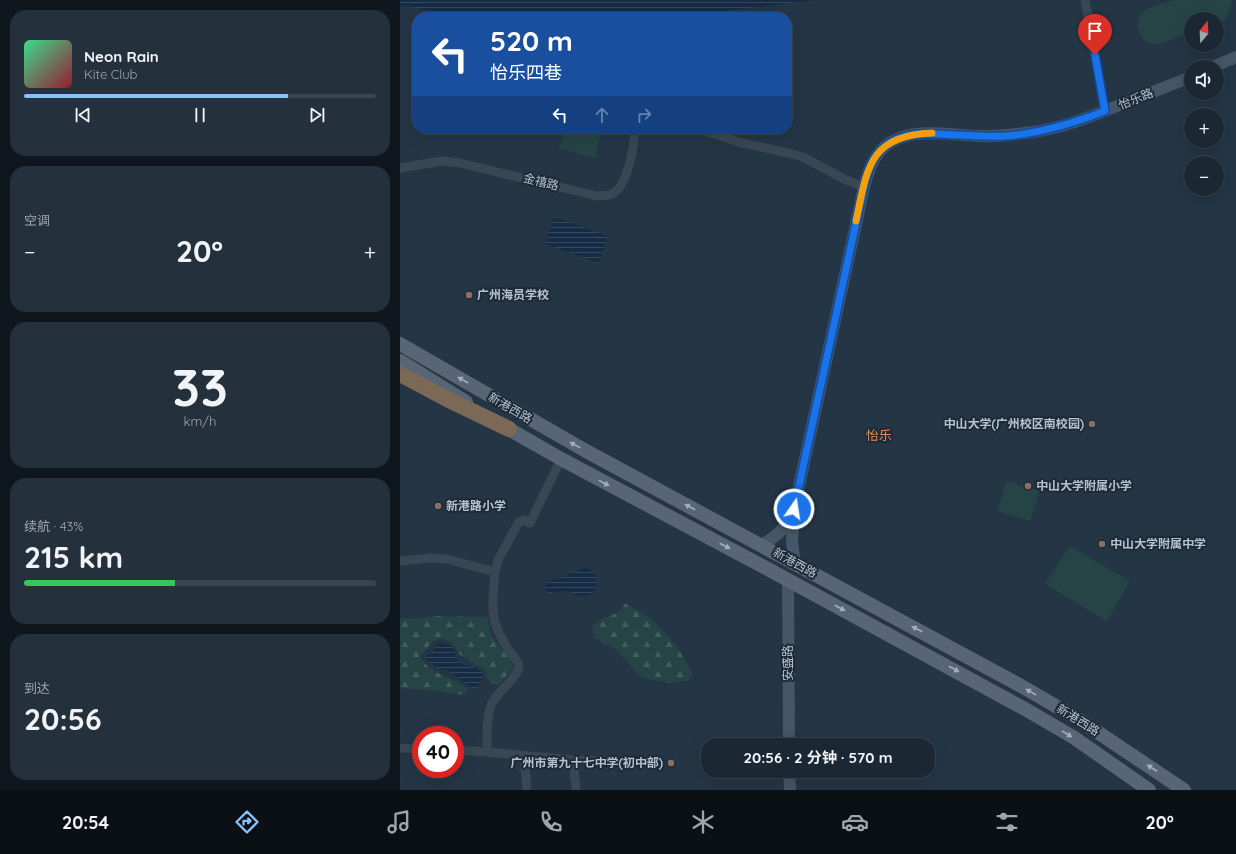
<!DOCTYPE html>
<html lang="zh">
<head>
<meta charset="utf-8">
<style>
  body { margin:0; font-family:Quicksand,"Noto Sans SC",sans-serif; background:#24303c; color:#f1f3f6; height:100vh; display:flex; flex-direction:column; font-size:15px; white-space:nowrap }
  * { box-sizing:border-box; margin:0 }
  p { font-size:13px; color:#a0a6ac }
  .icon { flex:none; width:22px; height:22px; fill:none; stroke:currentColor; stroke-width:2; stroke-linecap:round; stroke-linejoin:round }
  .map { position:relative; flex:1; overflow:hidden }
  .side { display:flex; flex-direction:column; gap:10px; padding:10px; background:#0f161d; width:400px }
  .side>* { flex:none }
  .top-card { position:absolute; left:12px; top:12px; width:380px; height:122px; border-radius:16px; box-shadow:0 4px 16px #0002,0 0 0 1px #39444f; background:#1a4fa0; color:#fff; overflow:hidden }
  .needle { width:26px; rotate:18deg }
  .controls { position:absolute; left:784px; top:12px; display:grid; gap:8px }
  .controls a { display:grid; place-items:center; width:40px; height:40px; border-radius:50%; background:#1b2834; box-shadow:0 4px 16px #0002,0 0 0 1px #39444f; font-size:20px }
  .speed { position:absolute; left:12px; top:726px; display:flex; gap:8px; font-size:20px; font-weight:700; text-align:center }
  .speed>* { display:grid; place-content:center; width:52px; height:52px; border-radius:50%; background:#1b2834; box-shadow:0 4px 16px #0002,0 0 0 1px #39444f; line-height:1 }
  .speed .limit { border:6px solid #d22; background:#fff; color:#111 }
  .pin { position:absolute; display:grid; place-items:center; width:34px; height:34px; color:#fff; margin:-41px -17px; border-radius:50% 50% 50% 0; rotate:-45deg; box-shadow:0 0 4px #0007 }
  .pin .icon { rotate:45deg }
  .me { position:absolute; width:44px; margin:-22px; rotate:13deg; stroke-linejoin:round; filter:drop-shadow(0 0 3px #0008) }
  .turn { display:flex; align-items:center; gap:14px; height:84px; padding:0 12px; font-size:18px }
  .turn .icon { width:52px; height:52px; stroke-width:2.5 }
  .turn b { display:block; font-size:28px; line-height:34px }
  .lanes { display:flex; align-items:center; height:38px; padding:0 12px; background:#0003; justify-content:center; gap:20px; direction:ltr }
  .lanes .off { opacity:.35 }
  .big { font-size:30px; font-weight:700; line-height:1.1 }
  .side .card { flex:1; display:flex; flex-direction:column; justify-content:center; gap:6px; min-width:0; padding:0 14px; border-radius:16px; background:#24303c }
  .side .dial { align-items:center; gap:0 }
  .dial b { font-size:52px; line-height:1 }
  .song { display:flex; align-items:center; gap:12px }
  .cover { width:48px; height:48px; border-radius:6px; background:linear-gradient(135deg,hsl(150 70% 55%),hsl(350 70% 35%)) }
  .played { height:4px; border-radius:2px; background:linear-gradient(90deg,#8ac0ff 75%,#39444f 75%) }
  .keys { display:flex; justify-content:space-around; direction:ltr }
  .heat { display:flex; justify-content:space-between; align-items:center; font-size:22px; direction:ltr }
  .charge { height:6px; border-radius:3px; background:linear-gradient(90deg,#34c759 43%,#39444f 0) }
  .trip { position:absolute; left:301px; top:738px; width:234px; height:40px; border-radius:16px; background:#1b2834; box-shadow:0 4px 16px #0002,0 0 0 1px #39444f; font-weight:700; line-height:40px; text-align:center }
  .tab-bar { display:flex; height:64px; justify-content:space-around; align-items:center; background:#0b1015; color:#a0a6ac }
  .tab-bar .icon { width:28px; height:28px }
  .tab-bar .selected { color:#8ac0ff }
  .tab-bar b { font-size:18px; color:#f1f3f6 }
  main { display:flex; flex:1; min-height:0 }
  .map>svg:first-child { display:block }
  .forest { fill:url(#forest-firs) }
  .green { fill:#264445 }
  .water { fill:url(#water-rules) }
  .lines { fill:none; stroke-linecap:round; stroke-linejoin:round }
  .street { stroke:#394654; stroke-width:9 }
  .secondary { stroke:#465567; stroke-width:12 }
  .primary { stroke:#576574; stroke-width:14 }
  .highway { stroke:#7b6955; stroke-width:16 }
  .oneway { fill:#a3afbc }
  .route-casing { stroke:#114b97; stroke-width:10 }
  .route { stroke:#1a73e8; stroke-width:7 }
  .slow { stroke:#f59e0b; stroke-width:7 }
  .education-dot { fill:#8d6e63; stroke:#1d2b39; stroke-width:1.5 }
  .labels { text-anchor:middle; stroke-width:4; stroke-linejoin:round; paint-order:stroke }
  .street-label { font-size:12px; fill:#b6c1ce; stroke:#1d2b39 }
  .poi-label { font-size:12px; font-weight:bold; fill:#b6c1ce; stroke:#1d2b39; text-anchor:start }
  .neighbourhood-label { font-size:13px; fill:#e08c5e; stroke:#1d2b39 }
</style>
</head>
<body>
<main>
<section class="side">
<div class="card">
<div class="song"><i class="cover"></i><div><b>Neon Rain</b><p>Kite Club</p></div></div>
<div class="played"></div>
<div class="keys"><svg class="icon" aria-label="previous" viewBox="0 0 24 24"><path d="M18 5L8 12l10 7zM5 5v14"/></svg><svg class="icon" aria-label="pause" viewBox="0 0 24 24"><path d="M8 5v14M16 5v14"/></svg><svg class="icon" aria-label="next" viewBox="0 0 24 24"><path d="M6 5l10 7-10 7zM19 5v14"/></svg></div>
</div>
<div class="card"><p>空调</p>
<div class="heat"><a>−</a><b class="big">20°</b><a>+</a></div>
</div>
<div class="card dial"><b>33</b><p>km/h</p></div>
<div class="card"><p>续航 · 43%</p><b class="big">215 km</b><div class="charge"></div></div>
<div class="card"><p>到达</p><b class="big">20:56</b></div>
</section>
<div class="map">
<svg width="836" height="790" viewBox="0 0 836 790">
  <defs>
    <pattern id="forest-firs" width="22" height="20" patternUnits="userSpaceOnUse"><rect width="22" height="20" fill="#264445"/><path d="M5 1l3.5 6h-7zM16 11l3.5 6h-7z" fill="#435d5f"/></pattern>
    <pattern id="water-rules" width="6" height="5" patternUnits="userSpaceOnUse"><rect width="6" height="5" fill="#152c44"/><path d="M0 2.5h6" fill="none" stroke="#35495e"/></pattern>
  </defs>
  <rect width="100%" height="100%" fill="#243545"/>
  <!-- forest -->
  <path class="forest" d="M226,603L253,620L278,648L293,675L287,681L270,683L242,678L216,650L195,638L192,626L202,619L217,613Z
    M34,616L88,617C89,623 89,630 92,636C98,647 111,656 113,669L98,685C89,682 87,680 85,671L59,654L52,643L42,638L33,641L20,657L30,669L63,685L68,691L64,695L39,691L0,688V619L4,618L18,619Z"/>
  <!-- green -->
  <path class="green" d="M774,0H831L832,2L826,20L817,23V19H791V32C782,35 765,43 756,44C739,46 731,19 745,11C753,5 765,3 774,0Z
    M165,129H202L195,158L159,148Z
    M607,481L640,491L630,521L597,511Z
    M670,546L730,581L707,621L645,584Z"/>
  <!-- water -->
  <path class="water" d="M0,0H416L275,17H63L0,5Z
    M154,217L208,236L199,263L145,244Z
    M183,568C201,568 200,593 185,596C178,597 174,592 167,591C161,590 155,593 149,593C145,590 144,588 146,583L153,579L161,578Z
    M39,643L49,645L54,648C57,672 69,660 83,673C82,680 81,685 74,689L47,670L39,669L27,661L26,656L31,653Z"/>
  <g class="lines">
    <!-- street -->
    <path class="street" d="M685,0L705,111
      M299,129L339,142L392,154L403,157L444,179L464,187
      M0,168L42,161L60,163L197,196C201,195 206,196 210,195C228,189 234,146 235,129
      M0,561L31,558L47,559L95,572L98,560L119,522L123,520L130,523L161,459
      M0,748L21,749
      M55,750L87,752L173,760L223,762
      M87,752C87,738 86,715 92,703C97,693 119,675 119,667C119,660 111,655 108,649C102,639 96,629 94,618C91,603 94,587 95,572
      M124,756L127,790
      M173,760L176,790"/>
    <!-- secondary -->
    <path class="secondary" d="M813,67L836,57
      M361,545C375,538 384,530 391,515
      M395,563L392,542L394,509L464,187C469,167 477,147 497,139C523,128 555,136 582,136C599,137 616,134 633,132C662,128 690,117 717,106C742,96 766,87 791,77
      M388,580L389,745
      M389,771L390,790"/>
    <!-- primary -->
    <path class="primary" d="M0,344L186,451L623,687L678,719L784,790
      M0,361L66,402
      M100,424L163,460L366,568L625,709L673,737L749,790"/>
    <!-- highway -->
    <path class="highway" d="M0,374L47,399L109,429"/>
  </g>
  <!-- one-way arrows -->
  <defs><path id="oneway-solid" d="M-6-.8H1V-3.2L6.5 0L1 3.2V.8H-6Z"/></defs>
  <g class="oneway">
    <use href="#oneway-solid" transform="translate(63 380) rotate(-150)"/>
    <use href="#oneway-solid" transform="translate(175 445) rotate(-151)"/>
    <use href="#oneway-solid" transform="translate(204 483) rotate(28)"/>
    <use href="#oneway-solid" transform="translate(290 507) rotate(-152)"/>
    <use href="#oneway-solid" transform="translate(325 546) rotate(27)"/>
    <use href="#oneway-solid" transform="translate(440 608) rotate(28)"/>
    <use href="#oneway-solid" transform="translate(517 629) rotate(-152)"/>
    <use href="#oneway-solid" transform="translate(554 669) rotate(29)"/>
    <use href="#oneway-solid" transform="translate(631 692) rotate(-150)"/>
    <use href="#oneway-solid" transform="translate(667 734) rotate(32)"/>
    <use href="#oneway-solid" transform="translate(752 768) rotate(-147)"/>
  </g>
  <g class="lines">
    <defs>
      <path id="route" d="M394,509L464,186C467,173 472,158 482,149C503,129 532,134 558,135C575,136 591,137 607,136C641,133 674,123 705,111L695,55"/>
    </defs>
    <!-- route casing -->
    <use href="#route" class="route-casing"/>
    <!-- route -->
    <use href="#route" class="route"/>
    <!-- slow -->
    <path class="slow" d="M456,221C467,169 469,135 532,133"/>
  </g>
  <!-- markers -->
  <g class="education-dot">
    <circle cx="69" cy="295" r="4"/>
    <circle cx="692" cy="424" r="4"/>
    <circle cx="628" cy="486" r="4"/>
    <circle cx="38" cy="506" r="4"/>
    <circle cx="702" cy="544" r="4"/>
    <circle cx="271" cy="763" r="4"/>
  </g>
  <g class="labels">
    <!-- street labels -->
    <g class="street-label">
      <text transform="translate(736 99) rotate(-22)" y="4">怡乐路</text>
      <text transform="translate(141 182) rotate(14)" y="4">金禧路</text>
      <text transform="translate(110 408) rotate(30)" y="4">新港西路</text>
      <text transform="translate(395 563) rotate(29)" y="4">新港西路</text>
      <text transform="translate(388 663) rotate(-90)" y="4">安盛路</text>
      <text transform="translate(678 720) rotate(32)" y="4">新港西路</text>
    </g>
    <!-- poi labels -->
    <g class="poi-label">
      <text x="77" y="299">广州海员学校</text>
      <text x="684" y="428" text-anchor="end">中山大学(广州校区南校园)</text>
      <text x="636" y="490">中山大学附属小学</text>
      <text x="46" y="510">新港路小学</text>
      <text x="710" y="548">中山大学附属中学</text>
      <text x="263" y="767" text-anchor="end">广州市第九十七中学(初中部)</text>
    </g>
    <!-- neighbourhood labels -->
    <g class="neighbourhood-label">
      <text x="479" y="440">怡乐</text>
    </g>
  </g>
</svg>
<div class="controls">
<a><svg class="needle" viewBox="-14 -14 28 28"><path d="M0-13l5 13h-10z" fill="#e53935"/><path d="M0 13l5-13h-10z" fill="#a0a6ac"/></svg></a>
<a><svg class="icon" aria-label="sound" viewBox="0 0 24 24"><path d="M4 9h4l5-4v14l-5-4H4zM17 9q2 3 0 6"/></svg></a>
<a>+</a>
<a>−</a>
</div>
<div class="speed"><div class="limit">40</div></div>
<div class="pin" style="left:695px;top:55px;background:#d93025"><svg class="icon" aria-label="arrive" viewBox="0 0 24 24"><path d="M6 21V4h12l-3 4 3 4H6"/></svg></div>
<svg class="me" style="left:394px;top:509px" viewBox="-20 -20 40 40"><circle r="17" fill="#1a73e8" stroke="#fff" stroke-width="3"/><path d="M0-11L8 9 0 5-8 9z" fill="#fff"/></svg>
<div class="trip">20:56 · 2 分钟 · 570 m</div>
<div class="top-card">
<div class="turn"><svg class="icon" aria-label="left" viewBox="0 0 24 24"><path d="M17 20v-9H6M10 6l-5 5 5 5"/></svg><div><b>520 m</b>怡乐四巷</div></div>
<div class="lanes"><svg class="icon" aria-label="left" viewBox="0 0 24 24"><path d="M17 20v-9H6M10 6l-5 5 5 5"/></svg><svg class="icon off" aria-label="ahead" viewBox="0 0 24 24"><path d="M12 20V5M6 11l6-6 6 6"/></svg><svg class="icon off" aria-label="right" viewBox="0 0 24 24"><path d="M7 20v-9h11M14 6l5 5-5 5"/></svg></div>
</div>
</div>
</main>
<nav class="tab-bar">
<b>20:54</b>
<svg class="icon selected" aria-label="directions" viewBox="0 0 24 24"><path d="M12 3l9 9-9 9-9-9zM9 14v-3h6M13 9l2 2-2 2"/></svg>
<svg class="icon" aria-label="music" viewBox="0 0 24 24"><path d="M9 18V5l10-2v13"/><circle cx="6" cy="18" r="3"/><circle cx="16" cy="16" r="3"/></svg>
<svg class="icon" aria-label="phone" viewBox="0 0 24 24"><path d="M5 4h4l2 5-3 2q2 4 5 5l2-3 5 2v4C11 20 4 13 5 4z"/></svg>
<svg class="icon" aria-label="climate" viewBox="0 0 24 24"><path d="M12 3v18M4 7l16 10M4 17L20 7"/></svg>
<svg class="icon" aria-label="car" viewBox="0 0 24 24"><path d="M5 17H2v-5l4-1 3-4h7l3 4 3 1v5h-3M9 17h6M6 11h13"/><circle cx="7" cy="17" r="2"/><circle cx="17" cy="17" r="2"/></svg>
<svg class="icon" aria-label="filters" viewBox="0 0 24 24"><path d="M4 7h16M4 17h16"/><circle cx="9" cy="7" r="2"/><circle cx="15" cy="17" r="2"/></svg>
<b>20°</b>
</nav>
</body>
</html>
